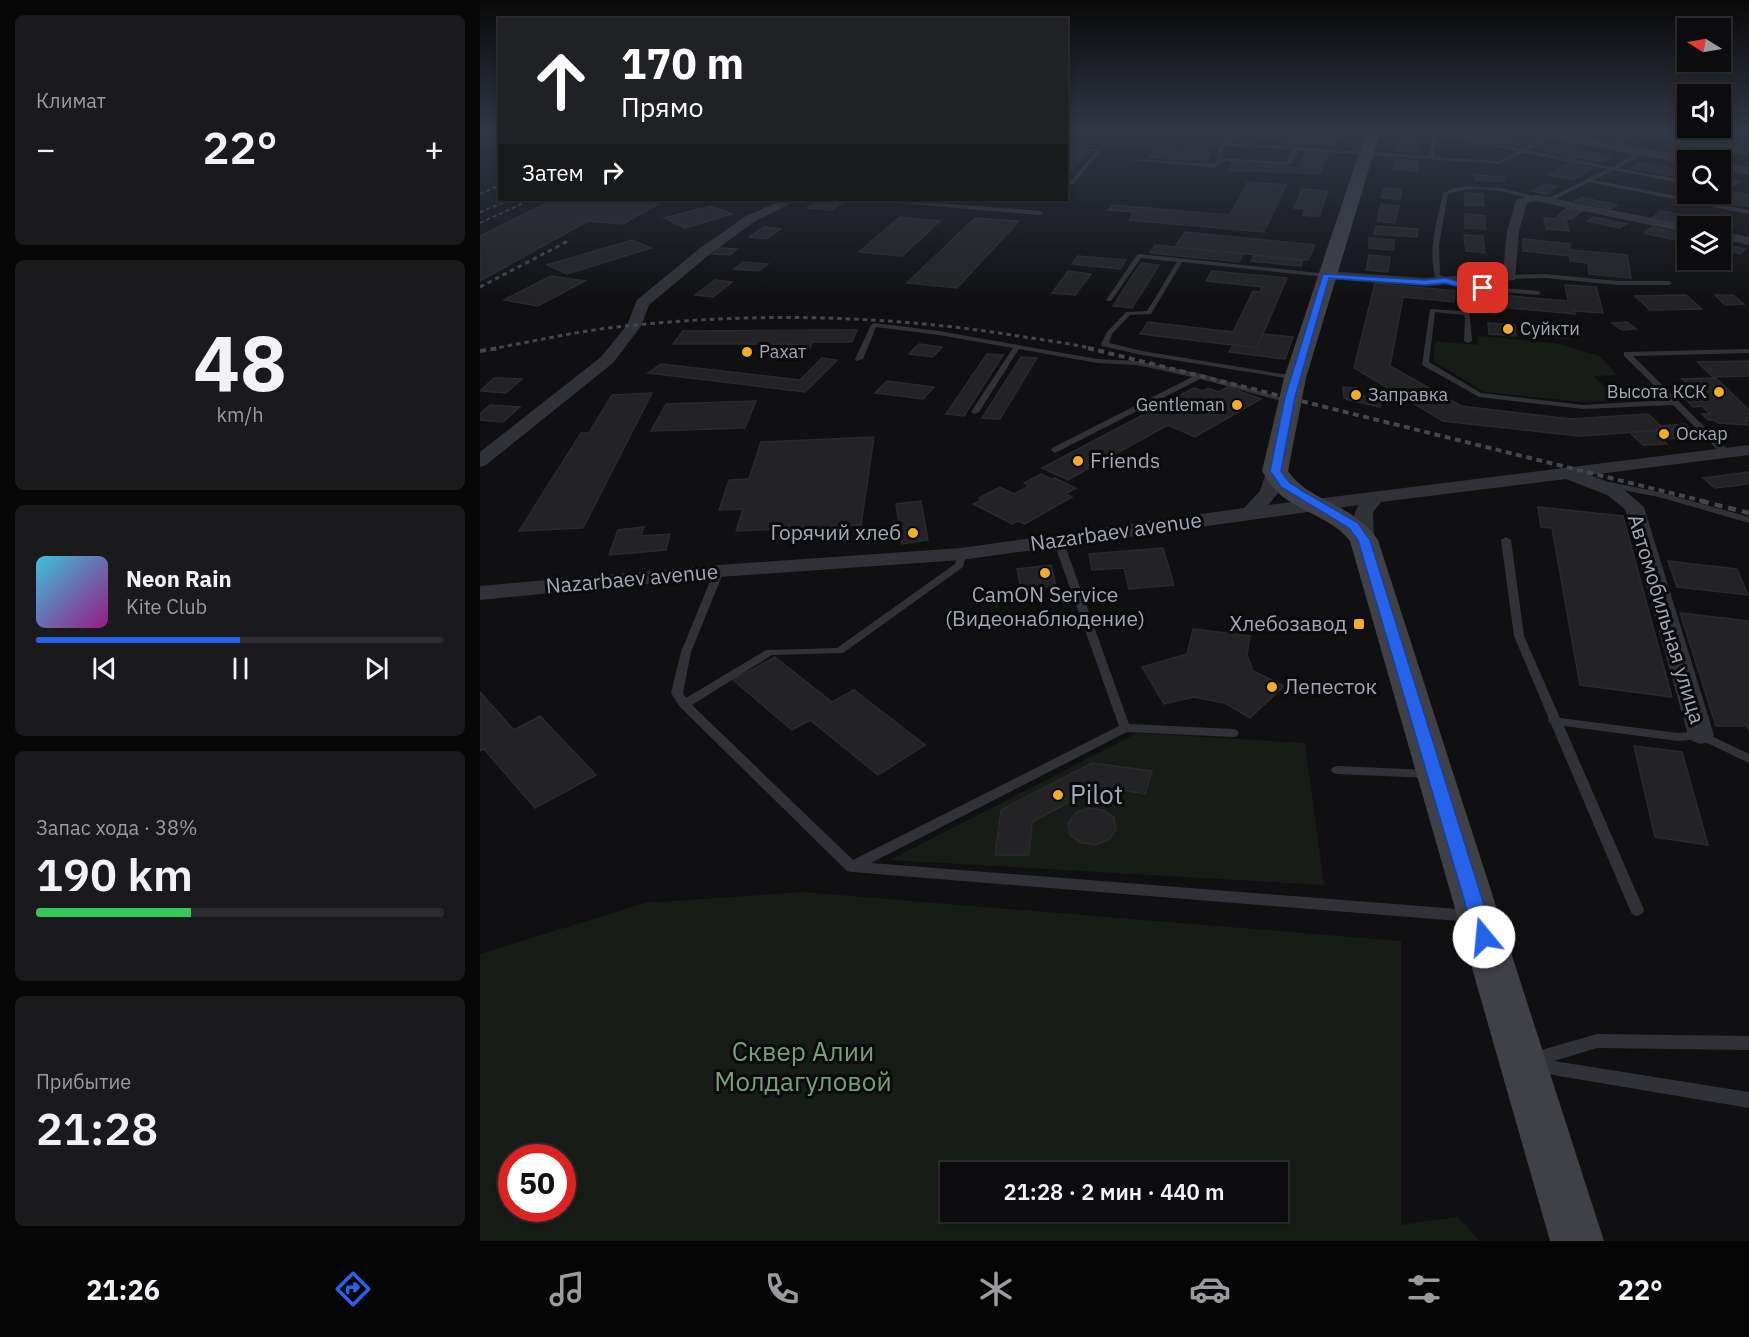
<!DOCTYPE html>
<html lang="ru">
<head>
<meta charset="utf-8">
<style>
  body { margin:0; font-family:"IBM Plex Sans",sans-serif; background:#1a1a1c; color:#f1f3f6; height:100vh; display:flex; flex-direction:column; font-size:22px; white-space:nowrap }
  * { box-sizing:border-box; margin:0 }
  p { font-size:20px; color:#9a9b9e }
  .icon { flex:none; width:33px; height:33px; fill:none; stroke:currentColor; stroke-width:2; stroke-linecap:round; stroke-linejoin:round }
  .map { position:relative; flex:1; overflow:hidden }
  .side { display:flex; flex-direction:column; gap:15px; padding:15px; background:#070708; width:480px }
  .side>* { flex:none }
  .top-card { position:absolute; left:18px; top:18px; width:570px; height:183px; border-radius:0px; box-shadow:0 3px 9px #0003,0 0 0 2px #2c2c2e; background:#202124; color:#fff; overflow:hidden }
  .needle { width:39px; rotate:281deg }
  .buttons { position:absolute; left:1197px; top:18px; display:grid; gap:12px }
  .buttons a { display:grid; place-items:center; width:54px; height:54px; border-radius:0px; background:#0c0c0e; box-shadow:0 3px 9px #0003,0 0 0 2px #2c2c2e; font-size:30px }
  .speed { position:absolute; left:18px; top:1144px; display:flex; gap:12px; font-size:30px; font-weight:700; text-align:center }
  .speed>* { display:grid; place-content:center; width:78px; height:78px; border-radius:50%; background:#0c0c0e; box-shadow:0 3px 9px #0003,0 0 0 2px #2c2c2e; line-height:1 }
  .speed .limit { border:9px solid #d22; background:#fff; color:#111 }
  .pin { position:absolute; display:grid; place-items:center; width:51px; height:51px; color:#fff; margin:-26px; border-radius:12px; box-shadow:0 3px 9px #0006 }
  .me { position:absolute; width:66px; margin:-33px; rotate:343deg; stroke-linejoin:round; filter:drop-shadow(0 0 4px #0008) }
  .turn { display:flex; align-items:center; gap:21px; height:126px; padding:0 24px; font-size:27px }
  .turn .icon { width:78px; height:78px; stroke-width:2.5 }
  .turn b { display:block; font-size:42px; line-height:51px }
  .then { display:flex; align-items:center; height:57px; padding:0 24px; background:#0003; gap:12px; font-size:22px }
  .big { font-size:45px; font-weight:600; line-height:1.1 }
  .side .tile { flex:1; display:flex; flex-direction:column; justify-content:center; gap:9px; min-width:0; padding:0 21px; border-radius:9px; background:#1a1a1c }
  .side .dial { align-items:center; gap:0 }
  .dial b { font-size:78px; line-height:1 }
  .song { display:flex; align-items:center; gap:18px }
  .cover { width:72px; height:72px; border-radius:9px; background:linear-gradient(135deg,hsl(190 70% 55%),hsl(310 70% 35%)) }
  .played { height:6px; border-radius:3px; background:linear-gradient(90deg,#2563eb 50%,#2c2c2e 50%) }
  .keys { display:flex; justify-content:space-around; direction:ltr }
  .heat { display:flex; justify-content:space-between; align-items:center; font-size:33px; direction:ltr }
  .charge { height:9px; border-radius:4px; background:linear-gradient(90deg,#34c759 38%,#2c2c2e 0) }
  .trip { position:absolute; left:460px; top:1162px; width:348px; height:60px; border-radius:0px; background:#0c0c0e; box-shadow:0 3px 9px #0003,0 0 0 2px #2c2c2e; font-weight:600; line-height:60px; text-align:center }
  .dock { display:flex; height:96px; justify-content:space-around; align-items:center; background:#050506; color:#9a9b9e }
  .dock .icon { width:42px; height:42px }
  .dock .active { color:#2563eb }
  .dock b { font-size:27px; color:#f1f3f6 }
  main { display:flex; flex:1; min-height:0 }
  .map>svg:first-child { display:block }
  .green { fill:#171c17; fill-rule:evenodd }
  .building { fill:#232326; stroke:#2a2a2e; stroke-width:1.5 }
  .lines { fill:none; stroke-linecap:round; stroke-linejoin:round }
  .service { fill:#313237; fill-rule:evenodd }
  .minor { fill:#313237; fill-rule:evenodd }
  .tertiary { fill:#313237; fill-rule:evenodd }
  .secondary { fill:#3f4147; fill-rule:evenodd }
  .rail-far3 { stroke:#44464c; stroke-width:2; stroke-dasharray:4 3; stroke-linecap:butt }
  .rail-far2 { stroke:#44464c; stroke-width:3; stroke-dasharray:4.5 4; stroke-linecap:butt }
  .rail-far1 { stroke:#44464c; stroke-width:4; stroke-dasharray:6 4.5; stroke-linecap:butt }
  .rail { stroke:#44464c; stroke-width:4.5; stroke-dasharray:8 6; stroke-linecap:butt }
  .route { fill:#2563eb; stroke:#184099; stroke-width:1.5 }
  .poi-dot { fill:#f1ac29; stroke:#0b0b0d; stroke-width:2 }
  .labels { text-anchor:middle; stroke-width:6; stroke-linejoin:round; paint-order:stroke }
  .far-poi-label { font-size:18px; fill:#a1a7b3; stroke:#0b0b0d; text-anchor:start }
  .poi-label { font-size:21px; fill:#a1a7b3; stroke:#0b0b0d; text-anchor:start }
  .street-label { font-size:21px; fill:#a1a7b3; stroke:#0b0b0d }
  .near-poi-label { font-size:26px; fill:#a1a7b3; stroke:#0b0b0d; text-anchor:start }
  .near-park-label { font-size:26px; fill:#789e7a; stroke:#0b0b0d }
</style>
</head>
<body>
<main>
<section class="side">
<div class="tile"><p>Климат</p>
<div class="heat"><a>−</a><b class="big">22°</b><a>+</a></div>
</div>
<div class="tile dial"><b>48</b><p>km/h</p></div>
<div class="tile">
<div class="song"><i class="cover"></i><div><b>Neon Rain</b><p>Kite Club</p></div></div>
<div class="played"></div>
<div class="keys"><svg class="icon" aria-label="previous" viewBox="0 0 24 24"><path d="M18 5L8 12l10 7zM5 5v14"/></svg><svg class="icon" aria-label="pause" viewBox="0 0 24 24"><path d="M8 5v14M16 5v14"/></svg><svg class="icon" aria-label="next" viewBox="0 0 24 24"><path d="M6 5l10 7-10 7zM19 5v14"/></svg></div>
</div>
<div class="tile"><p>Запас хода · 38%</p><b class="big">190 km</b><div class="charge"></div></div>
<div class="tile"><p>Прибытие</p><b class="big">21:28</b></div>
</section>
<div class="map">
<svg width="1269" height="1241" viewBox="0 0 1269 1241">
  <rect width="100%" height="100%" fill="#101012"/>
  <!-- green -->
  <path class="green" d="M998,336L1075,343L1120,356L1137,375L1114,376L1137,400L1101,402L1005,392L953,361L956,341L997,345Z
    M657,733L825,743L844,885L410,860Z
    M322,892L921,941V1225L978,1217L1000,1241H0V954L165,903ZM32,1158H82V1209H32ZM471,1173H798V1212H471Z"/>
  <!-- building -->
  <path class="building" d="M846,129H867L862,140H858L856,145L774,140L778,135L842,139Z
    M919,129H943L939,152L914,150Z
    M977,129L1036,140L1027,144L948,130Z
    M1170,131L1269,149V155L1162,136Z
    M1072,146L1131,157L1123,162L1064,151Z
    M674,149L731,153L727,161L669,157Z
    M827,150L848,152L840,174L750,170L753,163L819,168Z
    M586,151L607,152L586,175Z
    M915,159L938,161L937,171L913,169Z
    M1161,162L1208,171V178L1152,168Z
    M1089,163L1113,168L1093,180L1068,175Z
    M995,175L1024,177V182L996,180Z
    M1240,178L1260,181L1252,187L1240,185Z
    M768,182L806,185L784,232L649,220L654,212L628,210L632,205L750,215Z
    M1066,184L1078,186L1066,194L1053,191Z
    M904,188L922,190L920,199L901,198Z
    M822,189L848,191L839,217L823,215L825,209L814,208Z
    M1253,192L1269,195V207L1242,202Z
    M985,193L1003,194L1004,206L985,205Z
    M1101,197L1118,201L1112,205L1095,201Z
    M73,200H122L178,204L143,224L108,221L0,281V236Z
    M339,200H351L365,201L352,210L327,208Z
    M1120,201L1137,205L1131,209L1114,205Z
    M901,204L919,206L915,223L897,221Z
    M231,206L252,214L205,228L184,218Z
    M1087,208L1102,211L1092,219L1077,216Z
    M1181,211L1202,215L1193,223L1172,218Z
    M985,214L1005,216L1006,229L985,228Z
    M1208,216L1229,220L1222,226L1199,223Z
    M420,217L460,221L422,256L379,252Z
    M1114,217L1146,224L1139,228L1107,221Z
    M495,218L539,221L477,288L427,283Z
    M1064,218L1086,219L1089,231L1066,229Z
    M1232,220L1254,224L1246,232L1240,231V226H1225Z
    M896,226L938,229L937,237L894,234Z
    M284,227L301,229L286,239L269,237Z
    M1172,227L1207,235L1200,241L1164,233Z
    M705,232L835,245L828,260L695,247Z
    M984,235L1003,236L1005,253L986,251Z
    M889,238L914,240L913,250L889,248Z
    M1043,239L1090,244V250L1147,255L1151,278L1109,274L1108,263L1090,261V256L1043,251Z
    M152,240L171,248L87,274L67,265Z
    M675,245L763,254L759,262L670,253Z
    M1240,245L1241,244L1265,249L1260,254L1240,250Z
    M239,248L257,249L250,255L233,254Z
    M889,255L910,257L908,272L886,270Z
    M598,256L646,260L640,269L592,264Z
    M774,256L823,261L821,266L771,261Z
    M263,262L288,264L279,271L254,269Z
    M661,263L679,265L652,308L633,306Z
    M988,264L1007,266L1008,275L989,273Z
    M588,271L611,274L595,295L572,293Z
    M732,271L807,278L777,348L660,334L668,322L753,332L773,291L780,292L782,287L726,281Z
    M71,276L105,281L58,306L24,300Z
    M235,280L252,282L233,297L215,295Z
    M895,283L975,291L974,302L923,297L910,366L981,406L1091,419L1168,414L1185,430L1099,436L963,421L874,368Z
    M1085,285L1116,287L1123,313L1094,311L1095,314L997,305V293L1088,301Z
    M1206,295L1222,309L1170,310L1155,296Z
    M1235,295H1253L1264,304L1245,305Z
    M1147,322L1156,329L1142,330L1132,323Z
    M1008,323L1035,325L1036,336L1009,334Z
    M1056,329L1087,332L1088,338L1057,336Z
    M377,330L372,342H332L330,348H311L312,344H193L203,331Z
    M783,334L813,337L805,359L749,352L753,345L777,348Z
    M439,344L462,347L453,357L429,354Z
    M507,354L523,355L484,416L466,414Z
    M541,357L557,358L520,419L502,418Z
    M342,358L357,360L325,392L168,373L181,364L320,380Z
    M1269,361V376L1233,377L1217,362Z
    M14,378L42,379L26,393L0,391Z
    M1236,378L1269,410V414H1266L1269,421L1264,422L1268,425L1238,423L1234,420H1228L1222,414H1230L1222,406L1213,407L1205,398H1214L1207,391H1199L1193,386L1209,385L1202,379Z
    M407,381L454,387L443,399L395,393Z
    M748,387L781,399L715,437L688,425L588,480L562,468L714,388L723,391L728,388L738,392Z
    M863,387L876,388L877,394L902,401L900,407L869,400L864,398Z
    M172,393L103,528L39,531L101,433H109L132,395Z
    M276,401L265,428L171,431L186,404Z
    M10,405L40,407L23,422L0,420V414Z
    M1205,424L1219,437L1183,439L1187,444L1163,445L1149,432L1185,430L1181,426Z
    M394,437L381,525L256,531L263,509L239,510L249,480L269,479L281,442Z
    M1269,472V484L1235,488L1223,478Z
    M561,474L571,479L575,478L596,488L585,494L592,497L545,524L538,521L532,524L493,504L502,500L499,498L520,487L534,494L549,486L544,483Z
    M441,501L448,540L422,544L416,504Z
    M1058,507L1143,516L1192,697L1100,685L1072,528L1061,527Z
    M164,527L161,536L190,534L186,550L129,555L138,530Z
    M683,548L694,585L649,589L644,568L612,570L609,554Z
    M1188,561L1257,569L1268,595L1197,587Z
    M571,565L576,586L541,589L537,569Z
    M1200,613L1269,621V730L1266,726H1236Z
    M713,629L770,636L767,655L773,671L804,686L770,718L745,703L714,697L684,704L662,667L707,654Z
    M295,657L352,702L374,690L445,745L398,775L330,720L312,730L253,680Z
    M0,692L34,730L60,716L116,775L55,808L4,749L0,751Z
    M1154,746L1202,752L1228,845L1175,837Z
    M612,763L672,771L665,794L619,786L552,822L549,855H515L521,810Z
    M608,808L623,810L634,817L636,829L630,839L616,845L601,843L590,835L588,824L595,813Z"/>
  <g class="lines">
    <!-- service -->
    <path class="service" d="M764,129H769L767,131L823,134L825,129H829L825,136L763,133L749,143L948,156L953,134L955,133L1042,149L1072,135L1074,137L1047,150L1132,167L1161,151H1165V153L1138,168L1208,181V184L1133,170L1114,180L1269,210V214L1109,182L1071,201H1067V199L1128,169L1043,153L1019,164L818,150L811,164L809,165L741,161L735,168L652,160L654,159L734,164L738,159V146ZM957,136L1038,151L1018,161L953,157ZM745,146L813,149L807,162L742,158V148Z
      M1151,129H1156L1158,132L1134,148H1130V146L1153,132Z
      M586,147L622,150L593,184L586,183V180H592L616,151L586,149Z
      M986,186L1023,188L1059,198L1056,200C1028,192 997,183 968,194L959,245L960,275L986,285L1058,291L1061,293L1058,295L988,289C988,307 991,323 992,341L988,343L984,341L985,317L983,315L955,312L949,362L1001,393L1103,405L1189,400L1144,356V352L1269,349V353L1153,356L1249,451V455H1243L1193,405L1103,409L999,397L942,365L950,309L982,311V288L955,277C948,251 957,219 963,193L974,188Z
      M404,200H420L560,211L563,213L560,215L407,202Z
      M659,254L848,274V276L846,277L702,262L671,314L650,315L632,334L629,343L662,351L815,376H818V380L662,355L622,346L621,344L627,332L646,312L667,311L697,262L661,258L631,301H627L626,300L657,255Z
      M1065,274L1138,281H1189L1192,283L1189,285H1138L1065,278L1030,279L1027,277L1030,275Z
      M394,323L459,331L617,359L657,361L722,374L813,401L809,403L720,379L575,453L571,450L572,448L712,377L657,365L617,363L539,349L499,412L495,414L491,412L533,348L459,335L396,327L383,359L376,361L375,359L391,325Z
      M1130,482L1183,493L1269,517V523L1179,497L1127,487V483Z
      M578,537L583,540L649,724L753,729L757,730L759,733L757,736L753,737L647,732L391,863L991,910L996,912L998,916L996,920L991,922L372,872L367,871L200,707L191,693L201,652L235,569L239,568L244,571L211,652L203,693L206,698L286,650L357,648L475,564L478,552H484L486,554L483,567L363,653L292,655L212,705L373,860L639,726L573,540Z
      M1026,537L1031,540L1044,636L1080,718L1198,733L1221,731L1269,754V763L1219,739L1198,741L1084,726L1164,910L1162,914L1157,916L1152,914L1150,910L1071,724L1068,721L1069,719L1034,636L1021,540Z
      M857,766L949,770L953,771L955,774L953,777L949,778L857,774L853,773L851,770L853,767Z
      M1117,1034L1269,1036V1050L1117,1048L1074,1061L1269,1092V1108L1055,1072L1049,1070L1043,1060L1045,1055L1051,1053Z"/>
    <!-- minor -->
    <path class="minor" d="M1056,195L1212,226H1208V233L1056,201L1047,203L1039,231L1035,280L945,286L846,279L839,275L846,271L945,278L1023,273L1027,231L1036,201L1038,199Z
      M303,200H317L274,222L230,254L169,305L161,326L133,363L6,465L0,467V452L121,357L147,325L157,300L220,248L266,216Z
      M1240,231L1269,237V245L1240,239Z
      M1269,445V455L1110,475L1141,487L1164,507L1234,735L1230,741L1221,744L1212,741L1208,735L1145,509L1127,495L1086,479L901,502L893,512L894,540L891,544H877C870,534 872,514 879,505L481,560L239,577L0,600V586L239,565L481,548L764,508L780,491L788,467H802L804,471L799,492L788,505Z"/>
    <!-- tertiary -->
    <path class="tertiary" d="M1029,129H1055L1209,156L1215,160H1208V164L1035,133Z
      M1240,162L1269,167V175L1240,170Z"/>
    <!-- secondary -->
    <path class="secondary" d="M887,129H901L826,378L808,471C829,502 873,503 898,540L1124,1241H1070L870,541C853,519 824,513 803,497C794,490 788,481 782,471L804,378Z"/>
    <!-- rail-far3 -->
    <path class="rail-far3" d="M0,194L20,185
      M0,212L30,200
      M0,223L50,200"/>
    <!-- rail-far2 -->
    <path class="rail-far2" d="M0,287L90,240
      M11,349C50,342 89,333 128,328C263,312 403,314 538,336C563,340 589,343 614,349"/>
    <!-- rail-far1 -->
    <path class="rail-far1" d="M608,348L1227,502
      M0,351L19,348"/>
    <!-- rail -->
    <path class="rail" d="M1221,501L1269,513"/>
  </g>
  <!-- sky -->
  <linearGradient id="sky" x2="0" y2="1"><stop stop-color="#09090a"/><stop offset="0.43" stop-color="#313744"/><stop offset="1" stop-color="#313744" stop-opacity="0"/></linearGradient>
  <rect width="1269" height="303" fill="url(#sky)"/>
  <!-- route -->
  <path class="route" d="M843,274L945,280L965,278L1008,288L1003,291L985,289L965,283L945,285L849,278L815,397L801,471L809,482L821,490L878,523L890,540L1014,937L1011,943L1004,945L998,943L995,937L878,540L869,528L801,487L790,471L805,397Z"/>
  <!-- markers -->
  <g class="poi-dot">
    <circle cx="1028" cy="329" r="6"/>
    <circle cx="267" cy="352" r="6"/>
    <circle cx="1239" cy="392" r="6"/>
    <circle cx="876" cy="395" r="6"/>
    <circle cx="757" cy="405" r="6"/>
    <circle cx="1184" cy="434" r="6"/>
    <circle cx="598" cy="461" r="6"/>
    <circle cx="433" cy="533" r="6"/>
    <circle cx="565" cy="573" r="6"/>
    <rect x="873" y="618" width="12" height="12" rx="3"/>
    <circle cx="792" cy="687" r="6"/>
    <circle cx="578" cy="795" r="6"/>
  </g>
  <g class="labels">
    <!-- far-poi labels -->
    <g class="far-poi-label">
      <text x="1040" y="335">Суйкти</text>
      <text x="279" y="358">Рахат</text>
      <text x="1227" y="398" text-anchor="end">Высота КСК</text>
      <text x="888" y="401">Заправка</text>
      <text x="745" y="411" text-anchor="end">Gentleman</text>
      <text x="1196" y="440">Оскар</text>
    </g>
    <!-- poi labels -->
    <g class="poi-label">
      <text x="610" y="468">Friends</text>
      <text x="421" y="540" text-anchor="end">Горячий хлеб</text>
      <text x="565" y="602" text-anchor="middle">CamON Service<tspan x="565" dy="24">(Видеонаблюдение)</tspan></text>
      <text x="867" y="631" text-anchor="end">Хлебозавод</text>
      <text x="804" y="694">Лепесток</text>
    </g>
    <!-- street labels -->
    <g class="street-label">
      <text transform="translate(636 532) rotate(-8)" y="7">Nazarbaev avenue</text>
      <text transform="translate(152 579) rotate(-5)" y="7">Nazarbaev avenue</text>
      <text transform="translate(1186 619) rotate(73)" y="7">Автомобильная улица</text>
    </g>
    <!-- near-poi labels -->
    <g class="near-poi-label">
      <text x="590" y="804">Pilot</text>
    </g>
    <!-- near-park labels -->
    <g class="near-park-label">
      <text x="323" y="1061">Сквер Алии<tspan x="323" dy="30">Молдагуловой</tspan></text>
    </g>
  </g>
</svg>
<div class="buttons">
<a><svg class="needle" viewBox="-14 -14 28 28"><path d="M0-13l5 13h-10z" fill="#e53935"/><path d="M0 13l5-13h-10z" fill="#9a9b9e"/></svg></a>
<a><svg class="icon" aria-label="sound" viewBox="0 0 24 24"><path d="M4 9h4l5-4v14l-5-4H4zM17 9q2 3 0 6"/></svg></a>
<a><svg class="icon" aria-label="search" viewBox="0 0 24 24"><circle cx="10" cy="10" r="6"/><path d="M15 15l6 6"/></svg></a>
<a><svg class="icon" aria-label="layers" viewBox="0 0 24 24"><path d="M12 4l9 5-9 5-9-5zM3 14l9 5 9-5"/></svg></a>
</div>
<div class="speed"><div class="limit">50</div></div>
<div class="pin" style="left:1003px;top:288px;background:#d93025"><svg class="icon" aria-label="arrive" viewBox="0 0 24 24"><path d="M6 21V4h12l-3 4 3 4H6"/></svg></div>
<svg class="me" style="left:1004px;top:937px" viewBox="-20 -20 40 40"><circle r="19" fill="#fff"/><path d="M0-13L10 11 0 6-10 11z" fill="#2563eb"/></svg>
<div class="trip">21:28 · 2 мин · 440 m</div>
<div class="top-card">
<div class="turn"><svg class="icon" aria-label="ahead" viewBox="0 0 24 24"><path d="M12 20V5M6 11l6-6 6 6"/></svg><div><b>170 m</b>Прямо</div></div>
<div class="then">Затем<svg class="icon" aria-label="right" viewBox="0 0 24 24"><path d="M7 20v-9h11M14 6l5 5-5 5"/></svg></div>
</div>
</div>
</main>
<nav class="dock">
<b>21:26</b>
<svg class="icon active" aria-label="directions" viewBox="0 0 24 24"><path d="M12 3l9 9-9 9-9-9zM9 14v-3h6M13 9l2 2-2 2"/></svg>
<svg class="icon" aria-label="music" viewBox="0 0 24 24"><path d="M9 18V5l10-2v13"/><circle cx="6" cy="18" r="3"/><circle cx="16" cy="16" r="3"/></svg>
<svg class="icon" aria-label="phone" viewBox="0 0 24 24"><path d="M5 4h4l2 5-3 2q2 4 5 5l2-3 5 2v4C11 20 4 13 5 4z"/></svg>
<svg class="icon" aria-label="climate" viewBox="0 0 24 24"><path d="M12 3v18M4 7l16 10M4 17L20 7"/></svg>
<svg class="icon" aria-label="car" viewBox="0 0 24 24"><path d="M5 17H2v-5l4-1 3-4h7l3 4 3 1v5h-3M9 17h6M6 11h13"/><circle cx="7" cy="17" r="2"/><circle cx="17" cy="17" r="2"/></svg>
<svg class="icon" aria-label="filters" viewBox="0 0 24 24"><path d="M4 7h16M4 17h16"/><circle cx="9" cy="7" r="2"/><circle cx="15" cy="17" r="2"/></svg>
<b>22°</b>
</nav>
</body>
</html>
